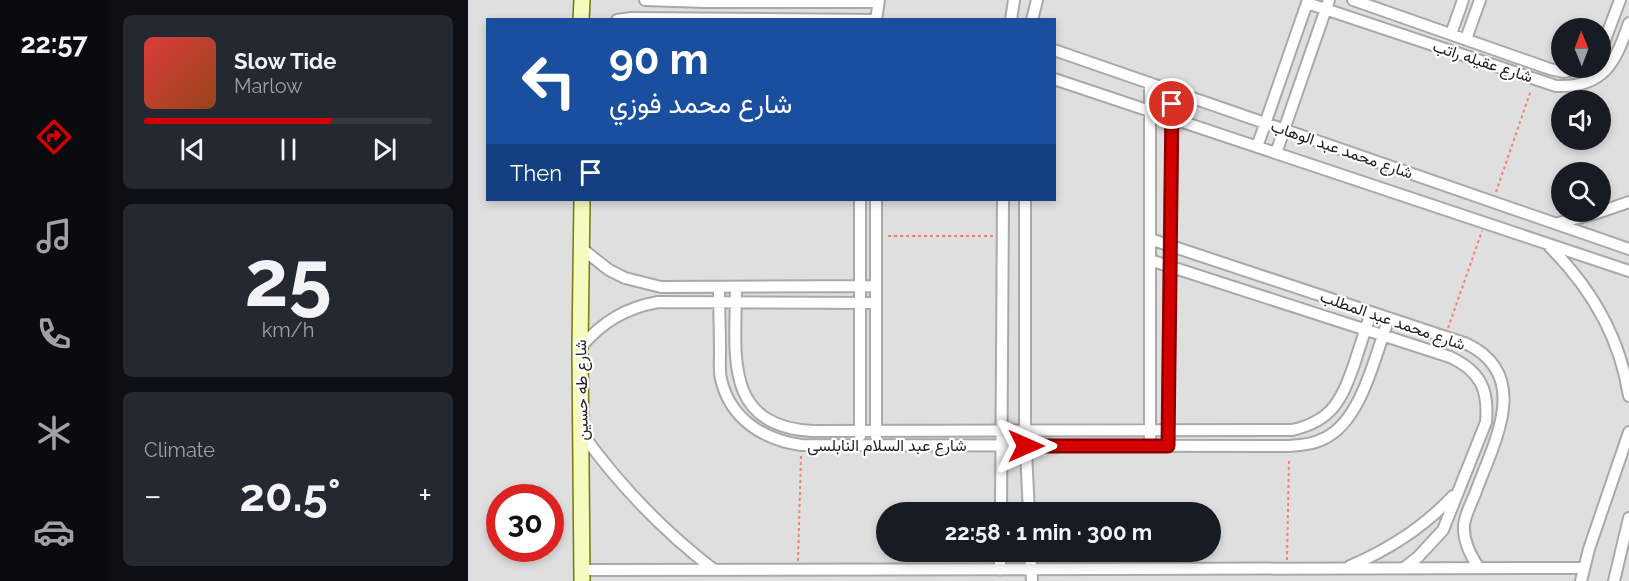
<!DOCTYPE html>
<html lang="en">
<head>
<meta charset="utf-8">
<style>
  body { margin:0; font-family:Raleway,Vazirmatn,sans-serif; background:#242831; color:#f1f3f6; height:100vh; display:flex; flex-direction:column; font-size:22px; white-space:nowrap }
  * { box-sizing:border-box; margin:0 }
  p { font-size:20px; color:#9ea1a6 }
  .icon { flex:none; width:33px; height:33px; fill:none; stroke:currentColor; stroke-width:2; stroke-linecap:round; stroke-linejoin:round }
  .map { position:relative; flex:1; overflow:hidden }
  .panel { display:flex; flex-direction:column; gap:15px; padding:15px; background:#0d0f14; width:360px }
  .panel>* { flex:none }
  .banner { position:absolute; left:18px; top:18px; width:570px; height:183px; border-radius:0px; box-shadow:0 3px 9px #0003; background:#1a4fa0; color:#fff; overflow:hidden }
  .needle { width:39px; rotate:359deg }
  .controls { position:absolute; left:1083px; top:18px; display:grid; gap:12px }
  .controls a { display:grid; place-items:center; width:60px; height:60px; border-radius:50%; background:#171b24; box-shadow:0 3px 9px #0003; font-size:30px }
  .speed { position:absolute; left:18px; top:484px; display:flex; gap:12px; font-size:30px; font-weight:700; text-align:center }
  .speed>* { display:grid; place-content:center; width:78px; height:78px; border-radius:50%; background:#171b24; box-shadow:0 3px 9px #0003; line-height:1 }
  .speed .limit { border:9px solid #d22; background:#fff; color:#111 }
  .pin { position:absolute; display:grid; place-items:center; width:51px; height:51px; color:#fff; margin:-26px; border:3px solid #fff; border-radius:50%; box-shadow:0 2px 6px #0007 }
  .me { position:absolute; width:66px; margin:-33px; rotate:90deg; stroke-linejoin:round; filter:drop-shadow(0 0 4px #0008) }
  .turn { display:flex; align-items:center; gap:21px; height:126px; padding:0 24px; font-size:27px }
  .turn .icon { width:78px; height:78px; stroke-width:2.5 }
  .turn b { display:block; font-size:42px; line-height:51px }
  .then { display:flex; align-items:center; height:57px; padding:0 24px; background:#0003; gap:12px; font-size:22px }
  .big { font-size:45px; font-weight:700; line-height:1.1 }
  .panel .tile { flex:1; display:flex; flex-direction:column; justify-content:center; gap:9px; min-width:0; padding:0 21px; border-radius:9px; background:#242831 }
  .panel .dial { align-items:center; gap:0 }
  .dial b { font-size:78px; line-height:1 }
  .song { display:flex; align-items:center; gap:18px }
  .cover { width:72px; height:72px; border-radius:9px; background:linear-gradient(135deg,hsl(0 70% 55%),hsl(20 70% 35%)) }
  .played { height:6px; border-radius:3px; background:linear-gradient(90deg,#d40000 65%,#363941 65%) }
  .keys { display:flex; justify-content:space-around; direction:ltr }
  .heat { display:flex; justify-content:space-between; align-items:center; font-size:33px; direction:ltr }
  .trip { position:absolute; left:408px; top:502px; width:345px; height:60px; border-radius:30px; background:#171b24; box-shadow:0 3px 9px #0003; font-weight:700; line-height:60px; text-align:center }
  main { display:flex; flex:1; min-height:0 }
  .dock { display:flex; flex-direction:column; width:108px; justify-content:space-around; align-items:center; background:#090b0e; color:#9ea1a6 }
  .dock .icon { width:42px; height:42px }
  .dock .on { color:#d40000 }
  .dock b { font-size:27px; color:#f1f3f6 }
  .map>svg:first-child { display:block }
  .residential { fill:#e0dfdf; fill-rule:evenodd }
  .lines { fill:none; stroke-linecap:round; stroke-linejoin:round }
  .street-casing { stroke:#a9a9a9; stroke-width:14 }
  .secondary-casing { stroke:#707d05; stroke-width:18 }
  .path { stroke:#fa8072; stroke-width:2; stroke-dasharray:3 3; stroke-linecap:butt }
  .street { stroke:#fff; stroke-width:10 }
  .secondary { stroke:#f7fabf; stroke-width:15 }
  .route-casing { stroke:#8a0000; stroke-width:15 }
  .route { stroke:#d40000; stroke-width:10 }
  .labels { text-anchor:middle; stroke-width:4.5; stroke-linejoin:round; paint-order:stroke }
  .street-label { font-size:16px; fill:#222; stroke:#fff }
</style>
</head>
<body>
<main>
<nav class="dock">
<b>22:57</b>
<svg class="icon on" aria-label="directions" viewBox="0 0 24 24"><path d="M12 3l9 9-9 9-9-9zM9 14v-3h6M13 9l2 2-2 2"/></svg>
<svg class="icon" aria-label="music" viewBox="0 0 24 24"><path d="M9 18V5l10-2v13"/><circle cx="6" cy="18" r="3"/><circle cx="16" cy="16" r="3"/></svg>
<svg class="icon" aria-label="phone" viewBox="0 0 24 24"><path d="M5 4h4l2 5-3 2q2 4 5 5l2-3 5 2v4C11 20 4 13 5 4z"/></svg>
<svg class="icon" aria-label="climate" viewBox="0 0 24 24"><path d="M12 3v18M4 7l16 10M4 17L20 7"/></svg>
<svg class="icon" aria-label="car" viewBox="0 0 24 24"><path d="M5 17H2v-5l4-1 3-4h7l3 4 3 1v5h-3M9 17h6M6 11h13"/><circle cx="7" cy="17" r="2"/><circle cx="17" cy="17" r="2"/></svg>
</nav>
<section class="panel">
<div class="tile">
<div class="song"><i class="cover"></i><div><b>Slow Tide</b><p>Marlow</p></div></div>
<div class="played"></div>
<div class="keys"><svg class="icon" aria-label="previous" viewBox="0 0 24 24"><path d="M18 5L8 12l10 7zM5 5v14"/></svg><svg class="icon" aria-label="pause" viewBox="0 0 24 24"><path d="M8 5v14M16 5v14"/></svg><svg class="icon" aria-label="next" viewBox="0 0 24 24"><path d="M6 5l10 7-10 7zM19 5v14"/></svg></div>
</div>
<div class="tile dial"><b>25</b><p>km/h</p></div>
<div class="tile"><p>Climate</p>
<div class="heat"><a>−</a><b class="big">20.5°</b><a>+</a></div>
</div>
</section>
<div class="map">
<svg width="1161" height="581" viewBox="0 0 1161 581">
  <rect width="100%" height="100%" fill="#f2efe9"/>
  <!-- residential -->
  <path class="residential" d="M0,0H1161V581H0ZM20,20H586V200H20ZM1094,28H1132V68H1094ZM1094,100H1132V140H1094ZM1094,172H1132V212H1094ZM32,498H82V549H32ZM418,513H742V552H418Z"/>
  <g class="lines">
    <defs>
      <path id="street" d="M177,0L237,2H410
        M885,0L1082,69L1096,72L1114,68
        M839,3L1088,86C1136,88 1147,63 1161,23
        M149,20L163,18L408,20L411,0
        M543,20L546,0
        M564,20L569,0
        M983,34L995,0
        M998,39L1012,0
        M586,50L1161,249
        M1132,53L1152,0
        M586,79L1161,271
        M789,147L840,0
        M808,153L861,0
        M557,200V431L561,513
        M1090,223L1126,214L1161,202
        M682,239L999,344C1065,376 1025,444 1007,494C1003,504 997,515 996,525C995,541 1002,555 1011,568
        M1082,247C1123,288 1152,338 1161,396
        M113,248L141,270L157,278L193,287L408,286
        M682,260L982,357C1012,371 1021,389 1018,422L975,530L950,557L936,568
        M251,287C251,308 252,330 252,352C252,361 251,371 253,379C262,419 296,440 333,445L821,446C834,445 846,444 857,438C894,420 907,355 921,318
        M268,287C268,353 254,426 344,431L824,430C865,421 874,399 887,362C892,345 898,329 903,312
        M112,348C134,322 157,308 190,302L408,303
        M113,432C151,485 193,529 245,569
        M392,436V200
        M408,436V200
        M700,436L704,91
        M682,437V83
        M533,513L535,200
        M562,552L564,581
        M882,566C922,549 955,528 985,496
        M114,570L1116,568
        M532,570V552
        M1113,581L1121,549L1161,432
        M1146,581L1161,518"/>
      <path id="secondary" d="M113,20L114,0
        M114,200L112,348L114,581"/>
    </defs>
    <!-- street casing -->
    <use href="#street" class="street-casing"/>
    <!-- secondary casing -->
    <use href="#secondary" class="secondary-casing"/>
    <!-- path -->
    <path class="path" d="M1028,192L1063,90
      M420,236H525
      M980,328L1014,231
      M819,560L821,458
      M330,561L333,456"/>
    <!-- street -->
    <use href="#street" class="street"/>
    <!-- secondary -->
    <use href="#secondary" class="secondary"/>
  </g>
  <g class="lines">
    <defs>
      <path id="route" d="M558,446H700L704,104"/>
    </defs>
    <!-- route casing -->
    <use href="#route" class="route-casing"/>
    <!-- route -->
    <use href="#route" class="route"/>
  </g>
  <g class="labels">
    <!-- street labels -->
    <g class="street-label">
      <text transform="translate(1015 61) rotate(18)" y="6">شارع عقيله راتب</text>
      <text transform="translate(874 149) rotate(19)" y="6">شارع محمد عبد الوهاب</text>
      <text transform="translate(925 320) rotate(19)" y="6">شارع محمد عبد المطلب</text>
      <text transform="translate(113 390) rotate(-91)" y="6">شارع طه حسين</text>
      <text x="419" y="451">شارع عبد السلام النابلسى</text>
    </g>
  </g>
</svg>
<div class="controls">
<a><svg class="needle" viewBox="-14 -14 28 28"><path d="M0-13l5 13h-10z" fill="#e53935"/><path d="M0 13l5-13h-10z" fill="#9ea1a6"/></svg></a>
<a><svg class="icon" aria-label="sound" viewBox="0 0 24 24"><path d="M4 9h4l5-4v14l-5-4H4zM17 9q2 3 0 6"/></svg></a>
<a><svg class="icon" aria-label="search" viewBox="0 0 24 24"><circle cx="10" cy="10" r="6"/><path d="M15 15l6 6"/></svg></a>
</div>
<div class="speed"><div class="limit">30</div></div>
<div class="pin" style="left:704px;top:104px;background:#d93025"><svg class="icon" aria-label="arrive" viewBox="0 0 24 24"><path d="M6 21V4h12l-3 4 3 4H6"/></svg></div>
<svg class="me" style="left:558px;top:446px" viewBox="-20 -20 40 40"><path d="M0-17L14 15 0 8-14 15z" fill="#d40000" stroke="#fff" stroke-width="4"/></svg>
<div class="trip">22:58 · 1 min · 300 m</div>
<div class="banner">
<div class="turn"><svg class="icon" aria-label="left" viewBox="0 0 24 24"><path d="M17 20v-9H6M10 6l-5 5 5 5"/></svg><div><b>90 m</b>شارع محمد فوزي</div></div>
<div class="then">Then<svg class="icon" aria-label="arrive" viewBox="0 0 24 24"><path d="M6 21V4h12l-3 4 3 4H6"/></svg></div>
</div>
</div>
</main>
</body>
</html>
